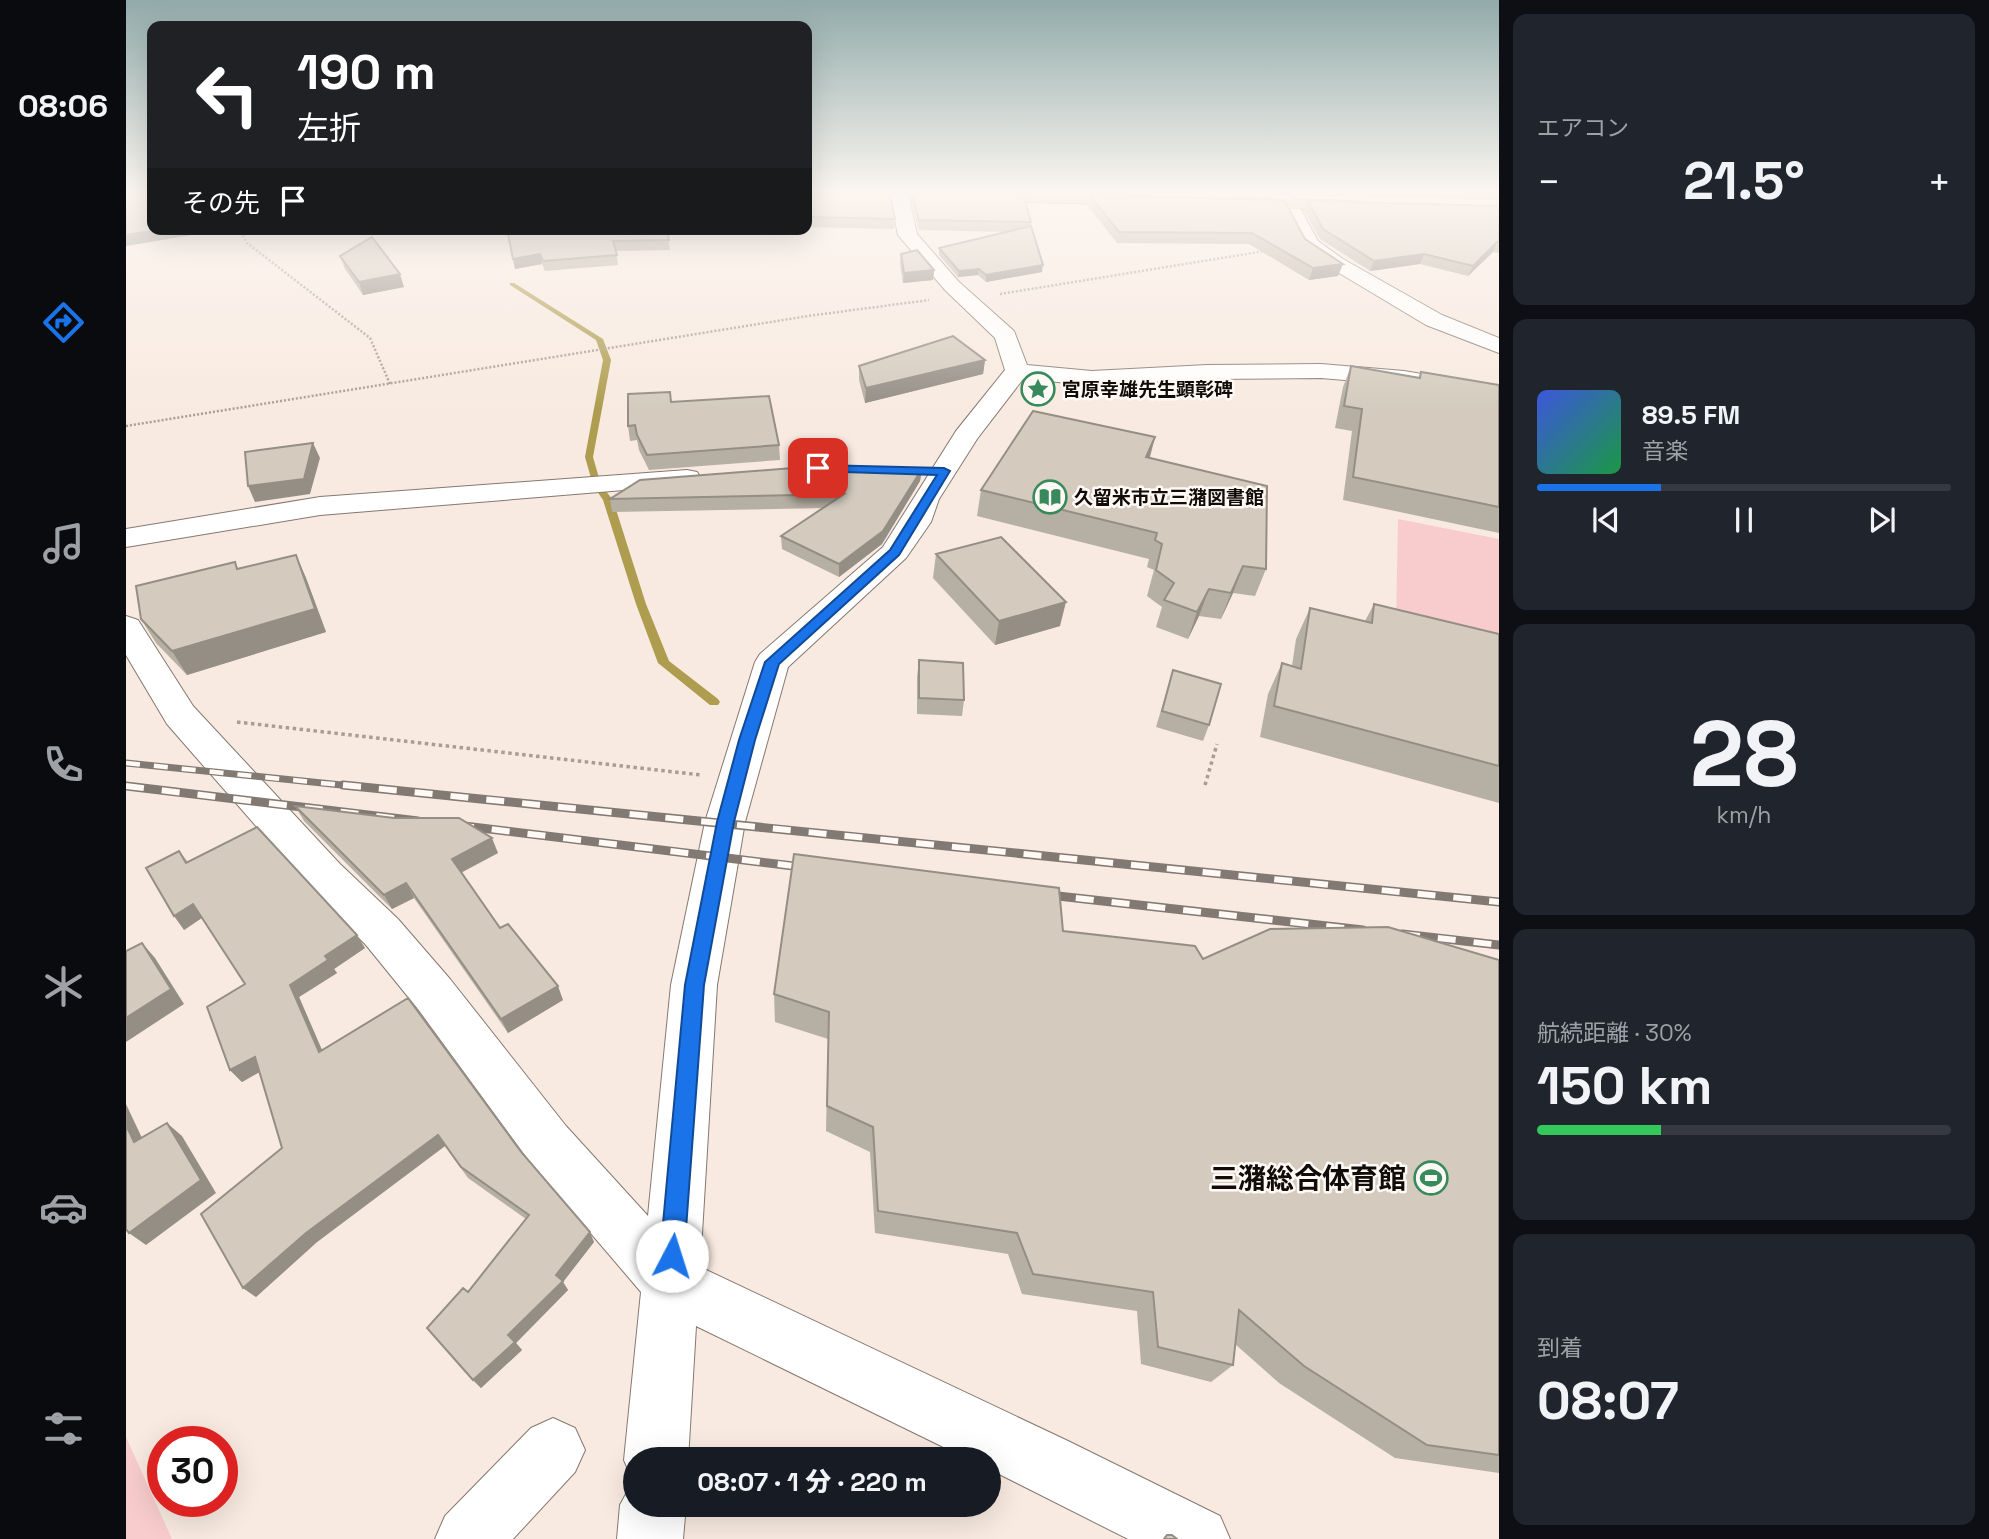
<!DOCTYPE html>
<html lang="ja">
<head>
<meta charset="utf-8">
<style>
  body { margin:0; font-family:"Space Grotesk","Noto Sans JP",sans-serif; background:#20242c; color:#f1f3f6; height:100vh; display:flex; flex-direction:column; font-size:26px; white-space:nowrap }
  * { box-sizing:border-box; margin:0 }
  p { font-size:23px; color:#9ea1a6 }
  .icon { flex:none; width:38px; height:38px; fill:none; stroke:currentColor; stroke-width:2; stroke-linecap:round; stroke-linejoin:round }
  .map { position:relative; flex:1; overflow:hidden }
  .panel { display:flex; flex-direction:column; gap:14px; padding:14px; background:#0d0f14; width:490px }
  .panel>* { flex:none }
  .top-card { position:absolute; left:21px; top:21px; width:665px; height:214px; border-radius:14px; box-shadow:0 7px 28px #0002; background:#202124; color:#fff; overflow:hidden }
  .speed { position:absolute; left:21px; top:1426px; display:flex; gap:14px; font-size:35px; font-weight:700; text-align:center }
  .speed>* { display:grid; place-content:center; width:91px; height:91px; border-radius:50%; background:#171b24; box-shadow:0 7px 28px #0002; line-height:1 }
  .speed .limit { border:10px solid #d22; background:#fff; color:#111 }
  .pin { position:absolute; display:grid; place-items:center; width:60px; height:60px; color:#fff; margin:-30px; border-radius:14px; box-shadow:0 4px 10px #0006 }
  .me { position:absolute; width:77px; margin:-38px; rotate:5deg; stroke-linejoin:round; filter:drop-shadow(0 0 5px #0008) }
  .turn { display:flex; align-items:center; gap:24px; height:147px; padding:0 35px; font-size:32px }
  .turn .icon { width:91px; height:91px; stroke-width:2.5 }
  .turn b { display:block; font-size:49px; line-height:60px }
  .then { display:flex; align-items:center; height:66px; padding:0 35px; background:#0003; gap:14px; font-size:26px }
  .big { font-size:52px; font-weight:800; line-height:1.1 }
  .panel .widget { flex:1; display:flex; flex-direction:column; justify-content:center; gap:10px; min-width:0; padding:0 24px; border-radius:14px; background:#20242c }
  .panel .dial { align-items:center; gap:0 }
  .dial b { font-size:91px; line-height:1 }
  .song { display:flex; align-items:center; gap:21px }
  .cover { width:84px; height:84px; border-radius:10px; background:linear-gradient(135deg,hsl(230 70% 55%),hsl(140 70% 35%)) }
  .played { height:7px; border-radius:4px; background:linear-gradient(90deg,#1a73e8 30%,#363941 30%) }
  .keys { display:flex; justify-content:space-around; direction:ltr }
  .heat { display:flex; justify-content:space-between; align-items:center; font-size:38px; direction:ltr }
  .charge { height:10px; border-radius:5px; background:linear-gradient(90deg,#34c759 30%,#363941 0) }
  .trip { position:absolute; left:497px; top:1447px; width:378px; height:70px; border-radius:35px; background:#171b24; box-shadow:0 7px 28px #0002; font-weight:800; line-height:70px; text-align:center }
  main { display:flex; flex:1; min-height:0 }
  .tabs { display:flex; flex-direction:column; width:126px; justify-content:space-around; align-items:center; background:#090b0e; color:#9ea1a6 }
  .tabs .icon { width:49px; height:49px }
  .tabs .on { color:#1a73e8 }
  .tabs b { font-size:32px; color:#f1f3f6 }
  .map>svg:first-child { display:block }
  .green { fill:#f8cccc }
  .lines { fill:none; stroke-linecap:round; stroke-linejoin:round }
  .stream { fill:#ae9d4e; fill-rule:evenodd }
  .minor-casing { stroke:#85786f; stroke-width:2 }
  .major-casing { stroke:#87513f; stroke-width:2 }
  .path-far1 { stroke:#a89d95; stroke-width:2.5; stroke-dasharray:2 2; stroke-linecap:butt }
  .path { stroke:#a89d95; stroke-width:3.5; stroke-dasharray:3.5 3.5; stroke-linecap:butt }
  .minor { fill:#fff; fill-rule:evenodd }
  .major { fill:#ddad9d; fill-rule:evenodd }
  .rail-far1-casing { stroke:#827972; stroke-width:7 }
  .rail-casing { stroke:#827972; stroke-width:9 }
  .rail-far1 { stroke:#fff9f5; stroke-width:4.5; stroke-dasharray:14; stroke-linecap:butt }
  .rail { stroke:#fff9f5; stroke-width:6; stroke-dasharray:18; stroke-linecap:butt }
  .wall { fill:#b6afa3 }
  .shaded-wall { fill:#948e85 }
  .building { fill:#d4cbbe; stroke:#948e85; stroke-width:2 }
  .route { fill:#1a73e8; stroke:#114b97; stroke-width:2 }
  .labels { text-anchor:middle; stroke-width:5; stroke-linejoin:round; paint-order:stroke }
  .far-poi-label { font-size:19px; font-weight:bold; fill:#110c09; stroke:#fff9f5; text-anchor:start }
  .near-poi-label { font-size:28px; font-weight:bold; fill:#110c09; stroke:#fff9f5; text-anchor:end }
</style>
</head>
<body>
<main>
<nav class="tabs">
<b>08:06</b>
<svg class="icon on" aria-label="directions" viewBox="0 0 24 24"><path d="M12 3l9 9-9 9-9-9zM9 14v-3h6M13 9l2 2-2 2"/></svg>
<svg class="icon" aria-label="music" viewBox="0 0 24 24"><path d="M9 18V5l10-2v13"/><circle cx="6" cy="18" r="3"/><circle cx="16" cy="16" r="3"/></svg>
<svg class="icon" aria-label="phone" viewBox="0 0 24 24"><path d="M5 4h4l2 5-3 2q2 4 5 5l2-3 5 2v4C11 20 4 13 5 4z"/></svg>
<svg class="icon" aria-label="climate" viewBox="0 0 24 24"><path d="M12 3v18M4 7l16 10M4 17L20 7"/></svg>
<svg class="icon" aria-label="car" viewBox="0 0 24 24"><path d="M5 17H2v-5l4-1 3-4h7l3 4 3 1v5h-3M9 17h6M6 11h13"/><circle cx="7" cy="17" r="2"/><circle cx="17" cy="17" r="2"/></svg>
<svg class="icon" aria-label="filters" viewBox="0 0 24 24"><path d="M4 7h16M4 17h16"/><circle cx="9" cy="7" r="2"/><circle cx="15" cy="17" r="2"/></svg>
</nav>
<div class="map">
<svg width="1373" height="1539" viewBox="0 0 1373 1539">
  <rect width="100%" height="100%" fill="#f8eae0"/>
  <!-- green -->
  <path class="green" d="M1272,519L1373,539V648L1270,625Z
    M0,1437L46,1539H0Z"/>
  <g class="lines">
    <!-- stream -->
    <path class="stream" d="M384,283H388L477,339L485,360L467,457L475,485L487,500L520,604L543,661L592,699L594,702L592,705H584L532,663L510,604L477,500L467,485L459,457L477,360L470,340L384,285Z"/>
    <defs>
      <path id="minor" d="M764,194H782L791,234L833,282L888,331L901,365L966,371L1081,365L1195,364L1278,371L1373,387V401L1278,385L1195,378L1081,379L966,385L897,379L851,439L813,499L805,522L780,558L662,667L619,822L591,985L574,1267L942,1441L1094,1516L1104,1539H1002L863,1469V1460H844L570,1326L562,1460H509V1505H560L557,1539H491L494,1505L507,1481L498,1460L515,1292L404,1162L292,1009L240,945L184,888L41,724L0,655V616L12,620L67,706L214,864L272,919L324,979L440,1126L522,1216L545,985L579,822L629,662L634,654L757,547L830,431L879,370L869,338L819,290L772,235Z
        M1142,194H1162L1170,201L1192,241L1217,259L1316,315L1373,338V353L1300,325L1203,267L1177,248L1156,208Z
        M561,470L571,472L575,478L571,484L194,515L0,547V529L194,497Z
        M427,1418L449,1428L459,1450L449,1472L387,1539H309L319,1516L405,1428Z"/>
      <path id="major" d="M789,194H988L1014,195L1023,200L1014,205L798,199Z
        M1109,198L1231,201L1240,206L1231,211L1103,207L1100,203L1103,199Z"/>
    </defs>
    <!-- minor casing -->
    <use href="#minor" class="minor-casing"/>
    <!-- major casing -->
    <use href="#major" class="major-casing"/>
    <!-- path-far1 -->
    <path class="path-far1" d="M125,229L116,234L121,243L244,338L264,384
      M874,294L1139,251
      M0,426L682,316L803,300"/>
    <!-- path -->
    <path class="path" d="M111,722L575,775
      M1079,785L1091,744"/>
    <!-- minor -->
    <use href="#minor" class="minor"/>
    <!-- major -->
    <use href="#major" class="major"/>
    <defs>
      <path id="rail-far1" d="M0,763L235,787
        M0,786L6,787"/>
      <path id="rail" d="M217,785L1373,902
        M0,786L292,821
        M330,825L684,868
        M914,894L1237,930
        M1276,934L1373,945"/>
    </defs>
    <!-- rail-far1 casing -->
    <use href="#rail-far1" class="rail-far1-casing"/>
    <!-- rail casing -->
    <use href="#rail" class="rail-casing"/>
    <!-- rail-far1 -->
    <use href="#rail-far1" class="rail-far1"/>
    <!-- rail -->
    <use href="#rail" class="rail"/>
  </g>
  <!-- wall -->
  <path class="wall" d="M681,194L769,219L768,229L681,227Z
    M783,194H875L905,222V227L916,272L860,282L852,275L832,277L813,255V248L883,232L793,230Z
    M1166,194H1373V200L1167,195Z
    M964,195L1179,239L1212,276L1183,280L1123,244L991,243L962,206Z
    M1182,201L1373,206V253L1367,252L1342,276L1294,264L1244,271L1194,239L1178,211Z
    M381,229H563L541,231L544,250L490,251L492,265L419,271L416,264L389,269Z
    M775,254L808,270L807,280L777,283L774,264Z
    M214,256L278,287L237,295L219,269Z
    M859,360L857,374L739,403L733,380V366Z
    M1225,366L1292,378L1295,372L1373,385V533L1217,500L1226,431L1209,428L1217,387Z
    M545,402L653,445L654,460L523,470L513,450L511,440L504,441L502,426Z
    M1029,437L1024,458L1140,569L1129,596L1107,593L1095,619L1073,616L1062,639L1030,627L1036,607L1021,596L1028,570L1021,567L1023,559L851,516L855,490Z
    M796,469L794,481L756,544L713,577L656,549L655,536L698,508L486,512L484,499Z
    M810,554L934,626L869,645L807,578Z
    M170,555L180,578L200,632L61,675L30,643L15,619L112,569Z
    M1248,604L1373,634V803L1134,737L1142,694L1156,663L1166,666L1170,639L1184,608L1239,621Z
    M793,660L838,700L836,716L791,714V677Z
    M1047,670L1083,725L1077,741L1030,727Z
    M169,806L372,853L335,873L374,928L437,1000L382,1033L288,898L266,909L178,821Z
    M53,851L62,862L239,948L208,969L211,973L173,997L196,1050L396,1153L468,1242L437,1282L442,1290L390,1343L396,1350L355,1388L347,1380L342,1292L400,1219L342,1178L319,1146L191,1242L130,1297L117,1288L156,1148L133,1072L116,1082L104,1070L119,984L76,918L58,930Z
    M937,931L1077,959L1373,960V1473L1269,1458L1153,1383L1109,1344L1107,1365L1085,1382L1015,1364L1011,1311L896,1294L882,1254L749,1233L744,1152L700,1131L702,1039L649,1022L648,994Z"/>
  <!-- shaded-wall -->
  <path class="shaded-wall" d="M39,229H91L90,231L0,246V235Z
    M1371,242L1367,252L1342,276L1347,266Z
    M414,254L416,264L389,269L387,259Z
    M1298,254L1294,264L1244,271L1248,261Z
    M1217,264L1212,276L1183,280L1187,268Z
    M917,265L916,272L860,282V275Z
    M853,269L852,275L832,277L833,271Z
    M808,270L807,280L777,283L778,273Z
    M274,274L278,287L237,295L233,282Z
    M859,360L857,374L739,403L740,388Z
    M1029,437L1022,462L1020,457Z
    M187,443L194,458L184,494L129,502L122,486Z
    M796,469L794,481L756,544L713,577V564Z
    M170,555L180,578L200,632L61,675L46,651Z
    M1117,566L1107,593L1095,619L1105,593Z
    M1083,589L1073,616L1062,639L1071,612Z
    M940,602L934,626L869,645L873,621Z
    M366,838L372,853L332,874L326,859Z
    M280,883L288,898L266,909L258,895Z
    M67,904L77,917L58,930L48,916Z
    M231,935L239,948L208,969L211,973L173,997L202,1064L193,1052L164,985L199,956Z
    M16,943L29,958L58,1004L0,1042V1018Z
    M432,986L437,1000L382,1033L375,1019Z
    M129,1057L139,1069L116,1082L104,1070Z
    M0,1104L24,1155L8,1142L0,1125Z
    M41,1123L56,1136L90,1193L20,1245L3,1233Z
    M312,1135L319,1146L191,1242L130,1297L117,1288L180,1233Z
    M464,1232L468,1242L437,1282L442,1290L390,1343L396,1350L355,1388L347,1380Z"/>
  <!-- building -->
  <path class="building" d="M0,194H26V229H39L0,235Z
    M681,194H764L769,219L681,217Z
    M786,194H897L905,222L793,220Z
    M964,195L1158,200L1179,239L1217,264L1187,268L1126,233L993,232Z
    M1182,201L1373,206V242H1371L1347,266L1298,254L1248,261L1197,229Z
    M905,226L917,265L860,275L853,269L833,271L813,248Z
    M381,229H541L543,240L487,241L491,255L417,261L414,254L387,259Z
    M246,237L274,274L233,282L214,256Z
    M791,250L808,270L778,273L775,254Z
    M827,336L859,360L740,388L733,366Z
    M1225,366L1294,378L1295,372L1373,385V507L1227,477L1236,409L1218,406Z
    M544,392L545,402L643,396L653,445L521,455L511,435L509,425L502,426V394Z
    M907,411L1029,437L1020,457L1141,486L1140,569L1117,566L1105,593L1083,589L1071,612L1038,600L1048,583L1030,570L1036,544L1029,540L1031,533L855,490Z
    M187,443L178,479L122,486L119,452Z
    M692,466L796,469L757,531L713,564L655,536L718,494L484,499L514,480Z
    M875,537L940,602L873,621L810,554Z
    M170,555L189,609L46,651L15,619L10,586L109,562L111,569Z
    M1248,604L1373,634V766L1148,706L1156,663L1175,669L1184,608L1246,623Z
    M793,660L837,663L838,700L793,698Z
    M1047,670L1095,684L1083,725L1036,711Z
    M169,806L268,818H333L366,838L326,859L374,928L382,924L432,986L375,1019L280,883L258,895Z
    M131,827L231,935L199,956L202,960L164,985L193,1052L282,998L396,1153L464,1232L430,1275L437,1281L382,1335L389,1342L347,1380L301,1328L337,1288L342,1292L403,1215L335,1167L312,1135L180,1233L117,1288L75,1214L156,1148L129,1057L104,1070L81,1007L119,984L67,904L48,916L20,868L53,851L60,863Z
    M668,854L933,888L937,931L1069,946L1077,959L1144,929L1262,927L1373,960V1455L1301,1445L1178,1366L1113,1310L1107,1365L1032,1347L1027,1292L907,1274L891,1233L752,1211L747,1127L701,1106L703,1012L648,994Z
    M16,943L45,989L0,1018V951Z
    M41,1123L75,1180L3,1233L0,1229V1125L8,1142Z
    M1041,1535H1046L1051,1539H1038Z"/>
  <!-- sky -->
  <linearGradient id="sky" x2="0" y2="1"><stop stop-color="#91abaa"/><stop offset="0.47" stop-color="#fcf6f1"/><stop offset="1" stop-color="#fcf6f1" stop-opacity="0"/></linearGradient>
  <rect width="1373" height="409" fill="url(#sky)"/>
  <!-- route -->
  <path class="route" d="M692,465L818,468L824,471L773,555L653,664L629,740L608,822L578,985L558,1256L554,1264L546,1268L538,1264L534,1256L559,985L591,822L613,740L639,662L764,550L811,475L688,471V466Z"/>
  <!-- icons -->
  <defs>
    <symbol id="sight-ring" viewBox="-11 -11 22 22"><circle r="9.5" fill="#fff9f5" stroke="#388a5c" stroke-width="1.5"/><path d="M0-6L1.8-2.2L6-1.7L2.9 1.2L3.7 5.4L0 3.3L-3.7 5.4L-2.9 1.2L-6-1.7L-1.8-2.2Z" fill="#388a5c"/></symbol>
    <symbol id="library-ring" viewBox="-11 -11 22 22"><circle r="9.5" fill="#fff9f5" stroke="#388a5c" stroke-width="1.5"/><path d="M-6-4Q-3-5.5-.7-3.5V5Q-3 3-6 4ZM6-4Q3-5.5 .7-3.5V5Q3 3 6 4Z" fill="#388a5c"/></symbol>
    <symbol id="stadium-ring" viewBox="-11 -11 22 22"><circle r="9.5" fill="#fff9f5" stroke="#388a5c" stroke-width="1.5"/><path d="M0-5a6.5 5 0 1 0 0 10a6.5 5 0 1 0 0-10ZM-3.5-1.8h7v3.6h-7Z" fill="#388a5c"/></symbol>
  </defs>
  <g fill-rule="evenodd">
    <use href="#sight-ring" x="893" y="370" width="38" height="38"/>
    <use href="#library-ring" x="905" y="478" width="38" height="38"/>
    <use href="#stadium-ring" x="1286" y="1159" width="38" height="38"/>
  </g>
  <g class="labels">
    <!-- far-poi labels -->
    <g class="far-poi-label">
      <text x="936" y="396">宮原幸雄先生顕彰碑</text>
      <text x="948" y="504">久留米市立三潴図書館</text>
    </g>
    <!-- near-poi labels -->
    <g class="near-poi-label">
      <text x="1280" y="1188">三潴総合体育館</text>
    </g>
  </g>
</svg>
<div class="speed"><div class="limit">30</div></div>
<div class="pin" style="left:692px;top:468px;background:#d93025"><svg class="icon" aria-label="arrive" viewBox="0 0 24 24"><path d="M6 21V4h12l-3 4 3 4H6"/></svg></div>
<svg class="me" style="left:546px;top:1256px" viewBox="-20 -20 40 40"><circle r="19" fill="#fff"/><path d="M0-13L10 11 0 6-10 11z" fill="#1a73e8"/></svg>
<div class="trip">08:07 · 1 分 · 220 m</div>
<div class="top-card">
<div class="turn"><svg class="icon" aria-label="left" viewBox="0 0 24 24"><path d="M17 20v-9H6M10 6l-5 5 5 5"/></svg><div><b>190 m</b>左折</div></div>
<div class="then">その先<svg class="icon" aria-label="arrive" viewBox="0 0 24 24"><path d="M6 21V4h12l-3 4 3 4H6"/></svg></div>
</div>
</div>
<section class="panel">
<div class="widget"><p>エアコン</p>
<div class="heat"><a>−</a><b class="big">21.5°</b><a>+</a></div>
</div>
<div class="widget">
<div class="song"><i class="cover"></i><div><b>89.5 FM</b><p>音楽</p></div></div>
<div class="played"></div>
<div class="keys"><svg class="icon" aria-label="previous" viewBox="0 0 24 24"><path d="M18 5L8 12l10 7zM5 5v14"/></svg><svg class="icon" aria-label="pause" viewBox="0 0 24 24"><path d="M8 5v14M16 5v14"/></svg><svg class="icon" aria-label="next" viewBox="0 0 24 24"><path d="M6 5l10 7-10 7zM19 5v14"/></svg></div>
</div>
<div class="widget dial"><b>28</b><p>km/h</p></div>
<div class="widget"><p>航続距離 · 30%</p><b class="big">150 km</b><div class="charge"></div></div>
<div class="widget"><p>到着</p><b class="big">08:07</b></div>
</section>
</main>
</body>
</html>
